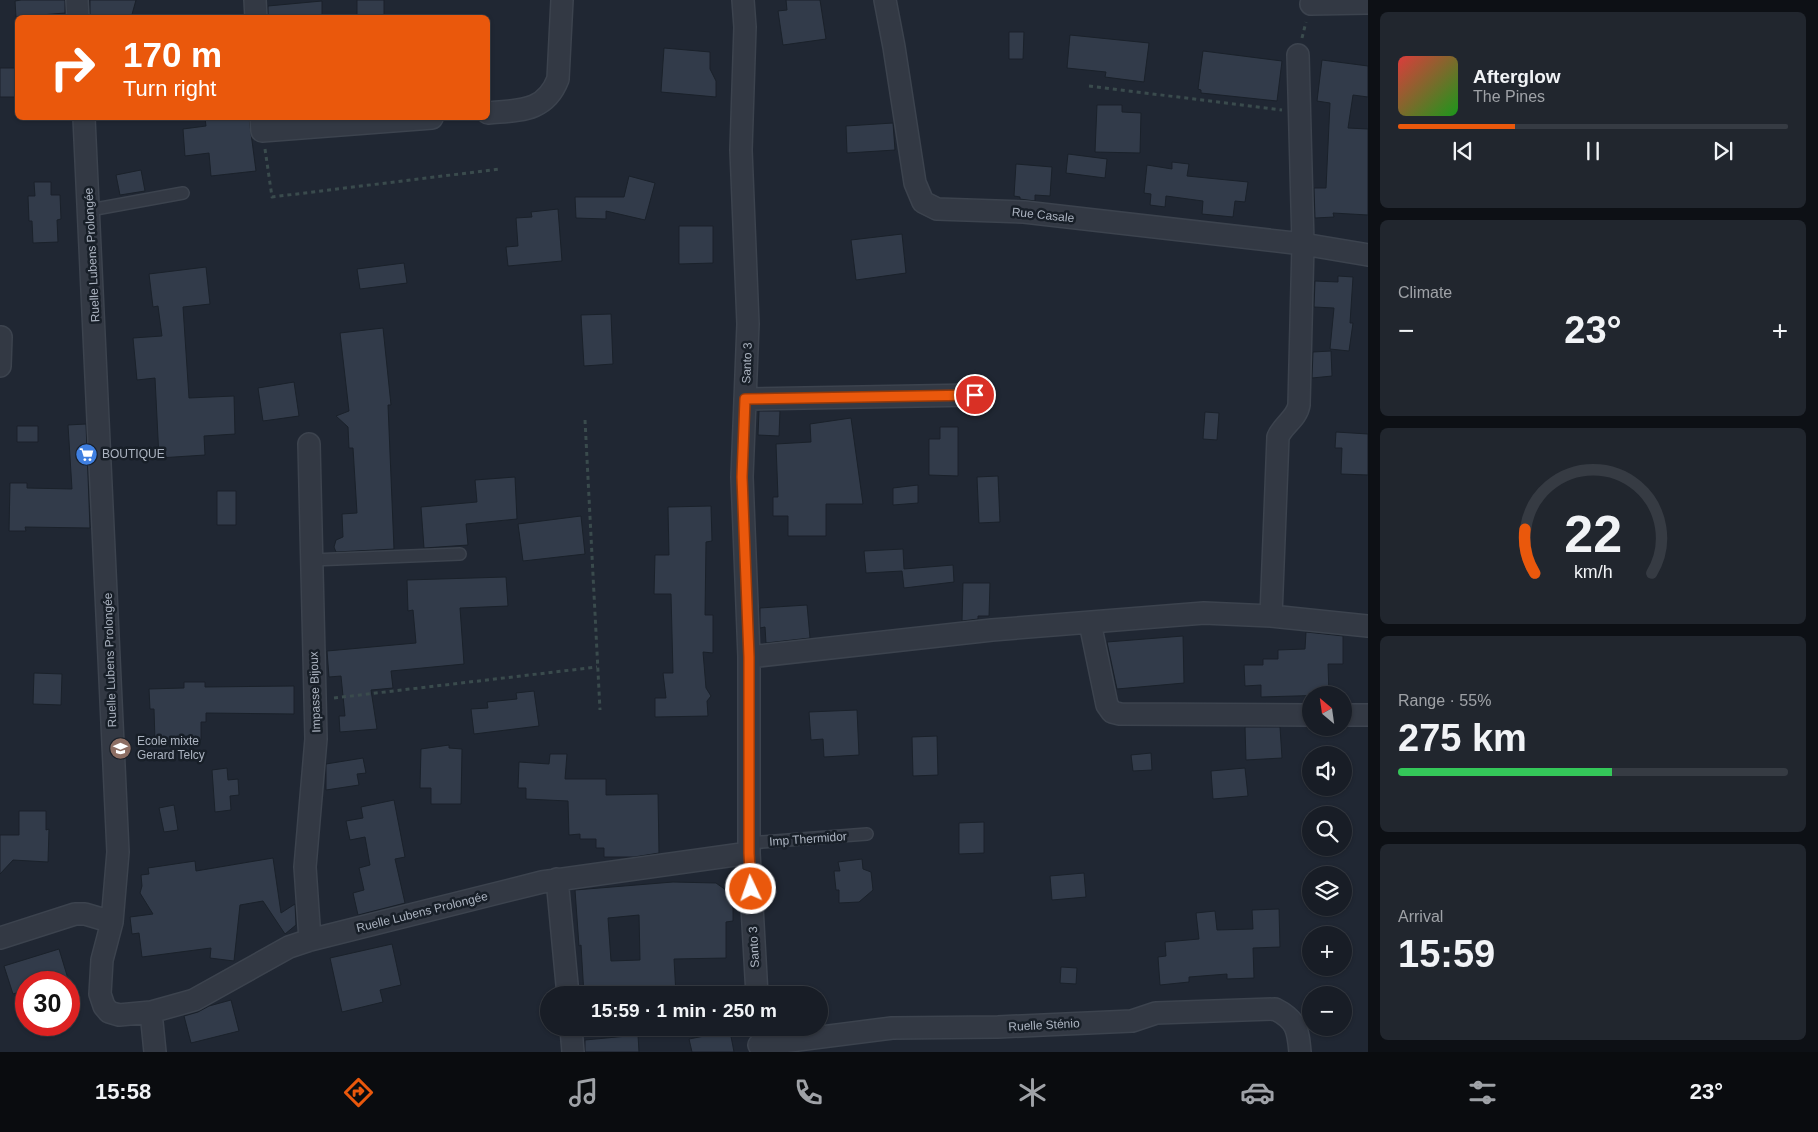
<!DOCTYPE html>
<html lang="en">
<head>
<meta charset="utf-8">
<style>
  body { margin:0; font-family:Helvetica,sans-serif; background:#21262e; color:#f1f3f6; height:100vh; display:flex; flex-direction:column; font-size:19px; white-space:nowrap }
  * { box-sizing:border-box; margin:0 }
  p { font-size:16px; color:#9fa2a7 }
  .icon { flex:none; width:28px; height:28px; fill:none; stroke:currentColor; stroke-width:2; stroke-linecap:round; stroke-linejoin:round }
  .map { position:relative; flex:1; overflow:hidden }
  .sheet { display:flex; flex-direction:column; gap:12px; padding:12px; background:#0d1015; width:450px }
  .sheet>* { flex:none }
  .hud { position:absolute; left:15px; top:15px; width:475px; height:105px; border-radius:8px; box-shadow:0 1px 4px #0004,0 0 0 1px #363b43; background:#ea580c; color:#fff; overflow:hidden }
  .needle { width:32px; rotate:331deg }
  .controls { position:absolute; left:1302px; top:686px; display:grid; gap:10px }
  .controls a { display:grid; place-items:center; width:50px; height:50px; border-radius:50%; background:#181d26; box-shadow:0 1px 4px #0004,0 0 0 1px #363b43; font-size:25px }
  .speed { position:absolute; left:15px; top:971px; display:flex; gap:10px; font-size:25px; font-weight:700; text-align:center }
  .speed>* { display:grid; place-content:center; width:65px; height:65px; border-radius:50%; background:#181d26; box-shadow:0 1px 4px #0004,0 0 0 1px #363b43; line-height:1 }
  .speed .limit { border:8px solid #d22; background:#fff; color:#111 }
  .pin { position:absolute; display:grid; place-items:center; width:42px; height:42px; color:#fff; margin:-21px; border:2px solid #fff; border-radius:50%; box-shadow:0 1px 5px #0007 }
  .me { position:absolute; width:55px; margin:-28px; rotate:357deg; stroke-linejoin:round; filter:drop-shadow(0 0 4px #0008) }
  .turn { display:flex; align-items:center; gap:18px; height:105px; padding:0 25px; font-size:22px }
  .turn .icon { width:65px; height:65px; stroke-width:2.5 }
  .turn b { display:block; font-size:35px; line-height:42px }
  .big { font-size:38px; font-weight:600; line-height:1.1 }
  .sheet .tile { flex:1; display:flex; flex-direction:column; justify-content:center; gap:8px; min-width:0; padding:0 18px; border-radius:8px; background:#21262e }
  .sheet .dial { align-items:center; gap:0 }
  .dial svg { height:130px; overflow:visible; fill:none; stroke:#363b43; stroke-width:7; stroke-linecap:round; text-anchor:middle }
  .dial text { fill:#f1f3f6; stroke:none }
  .song { display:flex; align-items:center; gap:15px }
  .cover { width:60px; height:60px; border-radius:8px; background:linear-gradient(135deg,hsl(0 70% 55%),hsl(120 70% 35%)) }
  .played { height:5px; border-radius:2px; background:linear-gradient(90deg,#ea580c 30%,#363b43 30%) }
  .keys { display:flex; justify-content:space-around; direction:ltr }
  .heat { display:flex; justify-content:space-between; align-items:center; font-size:28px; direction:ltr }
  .charge { height:8px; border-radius:4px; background:linear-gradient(90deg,#34c759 55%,#363b43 0) }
  .trip { position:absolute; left:540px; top:986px; width:288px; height:50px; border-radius:25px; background:#181d26; box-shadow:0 1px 4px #0004,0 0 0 1px #363b43; font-weight:600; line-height:50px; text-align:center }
  .tabs { display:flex; height:80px; justify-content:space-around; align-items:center; background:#0a0c0f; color:#9fa2a7 }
  .tabs .icon { width:35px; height:35px }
  .tabs .selected { color:#ea580c }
  .tabs b { font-size:22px; color:#f1f3f6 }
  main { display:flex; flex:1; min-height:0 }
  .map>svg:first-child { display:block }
  .building { fill:#323b4a; stroke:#1a212a; fill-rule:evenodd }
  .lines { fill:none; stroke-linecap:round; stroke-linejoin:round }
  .lane-casing { stroke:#3c434e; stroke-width:14 }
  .street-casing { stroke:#3c434e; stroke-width:24 }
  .path { stroke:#3a4b4d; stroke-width:3; stroke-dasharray:4 4; stroke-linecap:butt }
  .lane { stroke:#333944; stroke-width:11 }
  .street { stroke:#333944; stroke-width:21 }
  .route-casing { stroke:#983908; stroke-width:12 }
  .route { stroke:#ea580c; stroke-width:9 }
  .labels { text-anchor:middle; stroke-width:5; stroke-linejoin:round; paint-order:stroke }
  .street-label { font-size:12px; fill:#acb4c1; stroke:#181f28 }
  .poi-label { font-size:12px; fill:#acb4c1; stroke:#181f28; text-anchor:start }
</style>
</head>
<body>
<main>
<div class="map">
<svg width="1368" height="1052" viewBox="0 0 1368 1052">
  <rect width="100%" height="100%" fill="#202733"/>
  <!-- building -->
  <path class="building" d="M21,0H65V13L16,17L15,1Z
    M90,0H136L131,18H90Z
    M357,0H384V16L357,18Z
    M786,0H820L826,39L783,45L778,11L787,10Z
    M322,1V18H268V6Z
    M1009,32H1024L1023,59H1009Z
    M1070,35L1149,43L1144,82L1105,77L1106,72L1067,68Z
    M664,48L710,52V69L716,81V97L661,92Z
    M1203,51L1282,61L1277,101L1201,93V90L1198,89Z
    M1322,60L1368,66V97L1353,95L1348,128L1368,129V215L1333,213L1334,217L1315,218L1314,188H1326L1330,103L1317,101Z
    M0,68H18V97H0Z
    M1097,105H1122V112L1141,113L1140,153L1095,152Z
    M205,118H249L256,171L211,176L209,153L185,156L183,129L206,126Z
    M893,123L895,150L847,153L846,126Z
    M1068,154L1107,159L1105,178L1066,173Z
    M1172,162L1189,164L1187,176L1248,182L1245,202L1235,201L1233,217L1202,214L1203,201L1166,196L1165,207L1150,205L1151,194L1144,193L1147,165L1172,169Z
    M1016,164L1052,167L1050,196L1035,195V201L1020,199V197L1014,196Z
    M141,170L145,191L120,195L116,175Z
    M629,176L655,183L645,220L606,211V219L576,218L575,197H624Z
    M34,182H51V195H60L61,219L57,220L58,242L33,243L32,221H29L28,196H35Z
    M558,209L562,261L508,266L506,247L518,246L516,218L532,217L531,212Z
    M679,226H713V263L679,264Z
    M902,234L906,273L856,280L851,240Z
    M404,263L407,283L360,289L357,269Z
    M206,267L210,304L183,307L189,398L234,396L235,434L204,436L205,455L159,458L155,378L137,380L133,338L162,336L158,306L153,307L149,274Z
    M1338,276L1353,277L1350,323H1353L1349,351L1330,349L1334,308L1314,307L1315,281L1338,282Z
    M611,314L613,364L584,366L581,315Z
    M383,328L391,405H388L394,549L336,552L334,547L336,540L343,537L342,514L357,513L353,448H349L348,427L336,416L349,411L340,333Z
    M1331,351L1332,376L1312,378L1313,352Z
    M294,382L299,416L263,421L258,388Z
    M759,411H780L779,436L758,435Z
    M1205,412L1219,413L1217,440L1203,439Z
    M851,418L863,504H826V536H788V516H773V497H778L776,444L811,442L810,424Z
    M86,424L90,528L25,527L26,531H9L10,483H27V488L72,489L68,425Z
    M17,426H38V442H17Z
    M940,427H958V476L929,475V439H940Z
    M1336,432L1368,434V475L1341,474L1342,448H1335Z
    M998,476L1000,522L979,523L977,477Z
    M515,477L517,519L466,524L468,545L424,548L421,507L477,502L475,480Z
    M918,485V503L893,505V488Z
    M217,491H236V525H217Z
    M711,506L712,541L706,542L705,615H713V653L703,652L706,688L711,696L707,701L708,716L655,717V698H666L663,673H673L671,594H654L655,555H669L668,507Z
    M581,516L585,554L523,561L518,524Z
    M903,549L904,569L953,565L954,582L904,588L902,571L866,573L864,551Z
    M506,577L508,606L460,608L464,664L391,671L393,688L371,690L377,729L340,732L339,716H345L341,676L329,677L327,651L416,643L413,610L408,611L407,580Z
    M963,583H990L989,616H978V619L962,621Z
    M807,605L810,638L766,643L765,627L760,628V608Z
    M1306,632L1343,636V664H1328L1329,695L1261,697V685L1245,686L1244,665H1263V659H1278V650L1305,649Z
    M1183,636L1184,683L1117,689L1107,642Z
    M34,673L62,674L61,705L33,704Z
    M184,682H205V687L294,686V714L206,713V722H201V740L155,741L154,709H150L149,689L184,688Z
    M534,691L539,726L474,734L471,709L488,708L487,702L517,699L516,693Z
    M857,710L859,755L824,757L823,739L811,740L809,712Z
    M1245,727H1280L1282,758L1246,760Z
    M937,736L938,775L913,776L912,737Z
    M449,745V748L462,749L461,804H431V788H420L421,749Z
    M1151,753L1152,770L1133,771L1131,755Z
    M550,754H567L565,779H606V795L658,794L659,853L634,857H604V848H596V839H580V834L569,835L568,801L526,799V788H518L519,762L549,764Z
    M363,758L366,773L357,774L359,785L326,790V764Z
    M227,768L228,780L238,779L239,795L230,796L231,810L215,812L212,770Z
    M1245,768L1248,796L1213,799L1211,771Z
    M394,800L405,857L395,859L405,903L358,915L353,893L364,890L359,868L370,865L365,837L350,840L346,821L363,818L361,807Z
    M174,805L178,830L164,832L159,808Z
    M19,811H46V830L49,829L48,862L13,860L0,874V835H19Z
    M984,822V853L959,854V823Z
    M273,858L281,913L295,904L296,925L285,934L263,901L240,905L234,961L210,958L211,948L142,957L139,933L132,934L130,917L153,914L140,893L142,886L141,875L149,874L148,868L195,861L196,871Z
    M862,859L863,869L871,872L873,890L859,902L839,903V890H836L834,871H840L838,862Z
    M1084,873L1086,897L1052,900L1050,876Z
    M673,882L716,883L733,895V921L726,922V958L674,959L676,995H584L581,945L579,946L575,890ZM639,915L640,960L611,961L608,918Z
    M1279,909L1280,947L1253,948L1254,978L1227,979V974L1189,977V982L1160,985L1158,957L1166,956L1165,942L1199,939L1196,913L1215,911L1217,930L1253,929L1252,910Z
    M392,944L401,985L380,990L383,1002L342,1012L330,958Z
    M59,949L69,982H26V990L13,994L4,966Z
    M1061,967L1077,968L1076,984L1060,983Z
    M231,1000L239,1031L191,1043L184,1016L198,1012L209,1006Z
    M730,1031L734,1052H692L689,1039Z
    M638,1035L639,1052H585V1040Z"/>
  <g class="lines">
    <defs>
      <path id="lane" d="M90,210L183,193
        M312,560L460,554
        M749,843L867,834"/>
      <path id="street" d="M77,0L78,18
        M255,0L256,18
        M743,0L745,27L741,150L748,324L742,477L749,657V853L757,995
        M885,0L894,47L915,183L923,202L937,209L1024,212L1303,244L1368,255
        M1311,4L1368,3
        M488,113C518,110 545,113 558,79L562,0
        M84,118L118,852L112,922L102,960L100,994L104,1006L109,1012L119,1015L151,1012L194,1000L289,947L310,940L542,882L749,853
        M261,118L262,131L432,118
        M0,366L1,337
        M745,399L975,395
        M309,444L316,739L305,867L310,940
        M1271,616L1278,437C1283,425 1297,418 1299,405L1303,244L1298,55
        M1090,623L1107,705L1112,712L1120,714L1311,715
        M749,657L992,630L1204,613L1271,616L1368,626
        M1344,715H1368
        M557,879L568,995
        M0,938L75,914H85L112,922
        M151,1012L155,1052
        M571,1028L573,1052
        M759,1045L892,1028L998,1027L1132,1021L1156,1013L1275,1009C1297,1020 1298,1030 1300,1052"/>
    </defs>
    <!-- lane casing -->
    <use href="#lane" class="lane-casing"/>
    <!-- street casing -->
    <use href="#street" class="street-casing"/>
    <!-- path -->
    <path class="path" d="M1302,38L1306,22
      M1089,86L1282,110
      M265,149L272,197L500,169
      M585,420L600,710
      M334,698L597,667"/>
    <!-- lane -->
    <use href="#lane" class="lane"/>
    <!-- street -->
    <use href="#street" class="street"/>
  </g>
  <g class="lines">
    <defs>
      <path id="route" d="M751,889L749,853V657L742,477L745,399L975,395"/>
    </defs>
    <!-- route casing -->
    <use href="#route" class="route-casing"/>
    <!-- route -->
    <use href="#route" class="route"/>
  </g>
  <!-- icons -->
  <defs>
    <symbol id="supermarket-disc" viewBox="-11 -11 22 22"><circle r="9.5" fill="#3f7fe0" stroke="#181f28"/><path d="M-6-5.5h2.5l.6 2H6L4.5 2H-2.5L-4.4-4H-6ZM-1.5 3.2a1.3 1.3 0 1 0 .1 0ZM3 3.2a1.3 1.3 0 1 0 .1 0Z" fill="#fff"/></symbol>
    <symbol id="school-disc" viewBox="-11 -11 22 22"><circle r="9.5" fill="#8d6e63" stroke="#181f28"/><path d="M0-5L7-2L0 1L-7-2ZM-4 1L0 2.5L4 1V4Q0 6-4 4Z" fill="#fff"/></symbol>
  </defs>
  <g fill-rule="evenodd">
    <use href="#supermarket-disc" x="74" y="442" width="25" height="25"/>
    <use href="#school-disc" x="108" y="736" width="25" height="25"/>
  </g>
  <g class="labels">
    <!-- street labels -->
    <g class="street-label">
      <text transform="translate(1043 215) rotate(6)" y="4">Rue Casale</text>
      <text transform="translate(92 255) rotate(-93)" y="4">Ruelle Lubens Prolongée</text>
      <text transform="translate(747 363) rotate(-88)" y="4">Santo 3</text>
      <text transform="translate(110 660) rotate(-92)" y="4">Ruelle Lubens Prolongée</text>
      <text transform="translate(315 692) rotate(-92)" y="4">Impasse Bijoux</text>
      <text transform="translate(808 839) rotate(-4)" y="4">Imp Thermidor</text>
      <text transform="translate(422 912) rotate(-14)" y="4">Ruelle Lubens Prolongée</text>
      <text transform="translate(754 947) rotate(-93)" y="4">Santo 3</text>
      <text transform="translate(1044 1025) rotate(-3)" y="4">Ruelle Sténio</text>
    </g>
    <!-- poi labels -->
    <g class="poi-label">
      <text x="102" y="458">BOUTIQUE</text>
      <text x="137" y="745">Ecole mixte<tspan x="137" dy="14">Gerard Telcy</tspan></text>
    </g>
  </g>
</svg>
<div class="controls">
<a><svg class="needle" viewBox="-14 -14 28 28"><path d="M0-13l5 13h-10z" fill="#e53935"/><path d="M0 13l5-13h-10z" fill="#9fa2a7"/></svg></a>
<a><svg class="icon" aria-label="sound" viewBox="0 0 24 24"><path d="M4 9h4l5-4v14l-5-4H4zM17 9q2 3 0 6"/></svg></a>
<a><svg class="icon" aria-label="search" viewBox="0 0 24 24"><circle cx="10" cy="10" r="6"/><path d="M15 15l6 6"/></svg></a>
<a><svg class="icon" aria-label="layers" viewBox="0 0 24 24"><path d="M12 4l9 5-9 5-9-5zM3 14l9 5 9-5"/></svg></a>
<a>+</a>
<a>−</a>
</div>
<div class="speed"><div class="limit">30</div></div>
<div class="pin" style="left:975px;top:395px;background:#d93025"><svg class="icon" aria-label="arrive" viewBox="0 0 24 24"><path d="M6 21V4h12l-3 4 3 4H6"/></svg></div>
<svg class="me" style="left:751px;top:889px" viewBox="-20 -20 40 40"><circle r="17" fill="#ea580c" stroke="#fff" stroke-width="3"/><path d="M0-11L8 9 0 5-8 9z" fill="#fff"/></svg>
<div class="trip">15:59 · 1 min · 250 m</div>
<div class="hud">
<div class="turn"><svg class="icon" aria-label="right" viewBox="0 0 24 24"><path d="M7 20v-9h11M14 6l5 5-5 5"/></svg><div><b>170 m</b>Turn right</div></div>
</div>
</div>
<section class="sheet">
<div class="tile">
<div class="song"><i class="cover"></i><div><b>Afterglow</b><p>The Pines</p></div></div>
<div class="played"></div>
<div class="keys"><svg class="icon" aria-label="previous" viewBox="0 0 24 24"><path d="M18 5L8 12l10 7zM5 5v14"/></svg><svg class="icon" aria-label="pause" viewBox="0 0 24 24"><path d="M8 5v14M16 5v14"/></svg><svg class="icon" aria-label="next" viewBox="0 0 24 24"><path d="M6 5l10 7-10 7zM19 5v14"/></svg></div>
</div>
<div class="tile"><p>Climate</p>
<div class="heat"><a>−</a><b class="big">23°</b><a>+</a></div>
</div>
<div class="tile dial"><svg viewBox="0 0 100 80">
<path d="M14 69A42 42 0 1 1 86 69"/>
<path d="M14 69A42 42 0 0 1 8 42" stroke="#ea580c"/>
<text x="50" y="56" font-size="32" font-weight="700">22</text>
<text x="50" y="72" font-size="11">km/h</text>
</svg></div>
<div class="tile"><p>Range · 55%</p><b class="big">275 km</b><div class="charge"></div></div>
<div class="tile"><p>Arrival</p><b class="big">15:59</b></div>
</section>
</main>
<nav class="tabs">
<b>15:58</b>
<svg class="icon selected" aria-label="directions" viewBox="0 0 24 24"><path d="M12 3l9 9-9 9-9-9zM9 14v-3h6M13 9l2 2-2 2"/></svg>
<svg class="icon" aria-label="music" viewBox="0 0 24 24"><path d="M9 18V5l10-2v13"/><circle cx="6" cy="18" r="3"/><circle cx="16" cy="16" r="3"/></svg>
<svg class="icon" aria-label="phone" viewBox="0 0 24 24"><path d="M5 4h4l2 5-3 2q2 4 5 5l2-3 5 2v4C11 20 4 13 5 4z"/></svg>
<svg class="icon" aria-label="climate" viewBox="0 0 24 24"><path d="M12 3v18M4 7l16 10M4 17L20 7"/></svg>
<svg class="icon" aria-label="car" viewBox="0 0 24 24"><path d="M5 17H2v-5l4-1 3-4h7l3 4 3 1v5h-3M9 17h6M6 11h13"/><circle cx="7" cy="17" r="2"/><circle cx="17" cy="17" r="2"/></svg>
<svg class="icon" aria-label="filters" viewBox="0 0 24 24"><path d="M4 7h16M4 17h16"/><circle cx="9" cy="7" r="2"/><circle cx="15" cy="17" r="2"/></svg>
<b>23°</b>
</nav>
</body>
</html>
